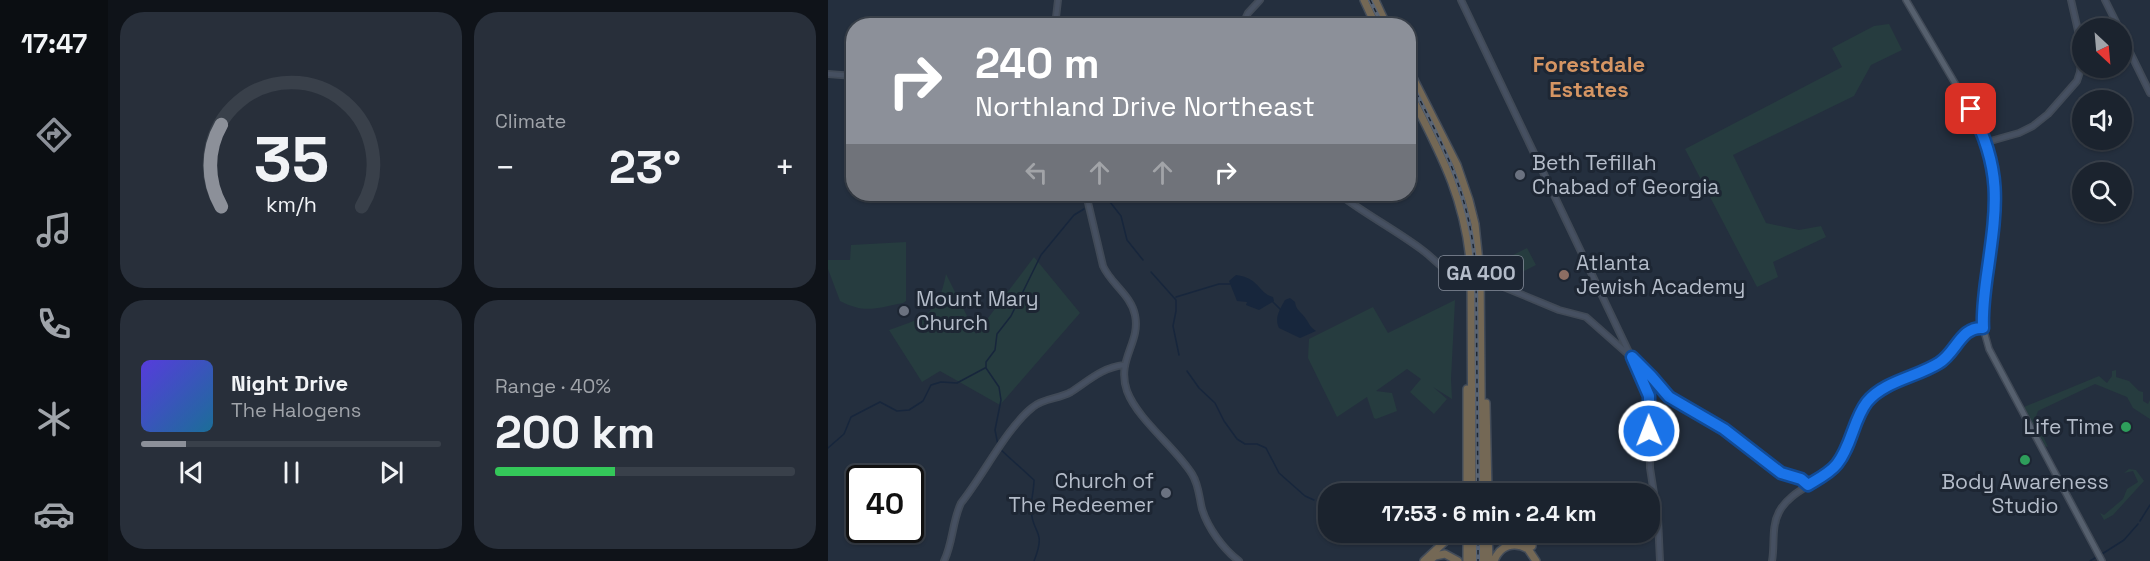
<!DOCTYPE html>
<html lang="en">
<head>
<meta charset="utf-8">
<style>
  body { margin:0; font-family:"Space Grotesk",sans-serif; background:#282f3a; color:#f1f3f6; height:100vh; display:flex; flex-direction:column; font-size:22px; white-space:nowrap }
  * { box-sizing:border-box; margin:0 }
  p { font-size:20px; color:#a0a4aa }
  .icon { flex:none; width:33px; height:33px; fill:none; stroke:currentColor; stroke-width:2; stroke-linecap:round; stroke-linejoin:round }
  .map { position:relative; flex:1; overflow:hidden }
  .panel { display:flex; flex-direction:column; gap:12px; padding:12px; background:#0f1319; width:720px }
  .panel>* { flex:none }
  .banner { position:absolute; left:18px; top:18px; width:570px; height:183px; border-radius:24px; box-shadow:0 2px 4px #0004,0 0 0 2px #39404a; background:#8c9099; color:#fff; overflow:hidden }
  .needle { width:39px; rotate:154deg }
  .buttons { position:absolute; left:1244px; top:18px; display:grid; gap:12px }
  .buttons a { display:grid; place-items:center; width:60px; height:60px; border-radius:50%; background:#1b232e; box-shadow:0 2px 4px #0004,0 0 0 2px #39404a; font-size:30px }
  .speed { position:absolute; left:18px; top:465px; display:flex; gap:12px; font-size:30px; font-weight:700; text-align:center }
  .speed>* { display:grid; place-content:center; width:78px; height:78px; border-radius:50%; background:#1b232e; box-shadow:0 2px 4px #0004,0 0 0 2px #39404a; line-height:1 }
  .speed .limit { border:3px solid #111; border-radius:9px; background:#fff; color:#111 }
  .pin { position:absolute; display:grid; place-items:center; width:51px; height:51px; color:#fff; margin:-26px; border-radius:12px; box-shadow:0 3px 9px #0006 }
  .me { position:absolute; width:66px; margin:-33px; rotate:359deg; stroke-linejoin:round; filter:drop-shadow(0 0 4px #0008) }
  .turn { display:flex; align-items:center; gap:21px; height:126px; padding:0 30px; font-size:27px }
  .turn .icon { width:78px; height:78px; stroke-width:2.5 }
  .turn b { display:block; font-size:42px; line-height:51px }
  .lanes { display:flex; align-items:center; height:57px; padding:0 30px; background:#0003; justify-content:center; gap:30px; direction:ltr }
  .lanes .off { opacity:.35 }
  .big { font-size:45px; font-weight:700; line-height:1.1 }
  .panel .widget { flex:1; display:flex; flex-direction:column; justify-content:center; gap:9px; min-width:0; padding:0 21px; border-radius:24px; background:#282f3a }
  .panel .dial { align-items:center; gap:0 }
  .dial svg { height:156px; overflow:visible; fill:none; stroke:#39404a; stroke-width:7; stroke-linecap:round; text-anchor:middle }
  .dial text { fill:#f1f3f6; stroke:none }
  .song { display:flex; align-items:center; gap:18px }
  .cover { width:72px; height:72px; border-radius:9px; background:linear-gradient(135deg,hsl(250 70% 55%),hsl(200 70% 35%)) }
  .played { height:6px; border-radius:3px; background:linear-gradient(90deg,#8c9099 15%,#39404a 15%) }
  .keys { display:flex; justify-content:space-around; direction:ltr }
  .heat { display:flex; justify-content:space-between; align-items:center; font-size:33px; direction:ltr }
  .charge { height:9px; border-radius:4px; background:linear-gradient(90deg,#34c759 40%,#39404a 0) }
  .panel .tiles { flex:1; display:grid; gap:12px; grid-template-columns:repeat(2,1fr) }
  .trip { position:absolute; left:490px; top:483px; width:342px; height:60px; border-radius:24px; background:#1b232e; box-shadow:0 2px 4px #0004,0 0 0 2px #39404a; font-weight:700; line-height:60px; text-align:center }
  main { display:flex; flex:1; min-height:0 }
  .dock { display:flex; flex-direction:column; width:108px; justify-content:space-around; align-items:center; background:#0b0e12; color:#a0a4aa }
  .dock .icon { width:42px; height:42px }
  .dock .on { color:#8c9099 }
  .dock b { font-size:27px; color:#f1f3f6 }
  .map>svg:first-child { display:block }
  .green { fill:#263c3f }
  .water { fill:#17263c }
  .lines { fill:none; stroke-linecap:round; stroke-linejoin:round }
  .stream { stroke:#17263c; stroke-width:1.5 }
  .secondary-casing { stroke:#414a57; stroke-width:8 }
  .primary-casing { stroke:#414a57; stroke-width:8 }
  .highway-casing { stroke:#434c59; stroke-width:10 }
  .secondary { stroke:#465061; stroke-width:4.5 }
  .primary { stroke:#56606e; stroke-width:5 }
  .highway { stroke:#746855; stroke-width:7 }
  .rail-casing { stroke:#5a6575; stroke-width:4 }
  .rail { stroke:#1d2633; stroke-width:1.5; stroke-dasharray:4.5; stroke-linecap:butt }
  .secondary-bridge-casing { stroke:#414a57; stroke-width:8; stroke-linecap:butt }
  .secondary-bridge { stroke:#465061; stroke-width:4.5 }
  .route-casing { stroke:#114b97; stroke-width:15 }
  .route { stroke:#1a73e8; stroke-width:10 }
  .worship-dot { fill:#6b7280; stroke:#1d2633; stroke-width:2 }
  .education-dot { fill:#8d6e63; stroke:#1d2633; stroke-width:2 }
  .leisure-dot { fill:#2e9e5b; stroke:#1d2633; stroke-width:2 }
  .labels { text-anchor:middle; stroke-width:6; stroke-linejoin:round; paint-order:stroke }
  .shield { fill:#1d2633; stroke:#878f9c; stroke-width:1.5 }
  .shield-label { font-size:20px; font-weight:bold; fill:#b4bcc9 }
  .poi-label { font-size:21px; fill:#b4bcc9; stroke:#1d2633; text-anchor:start }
  .neighbourhood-label { font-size:22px; font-weight:bold; fill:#d59563; stroke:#1d2633 }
</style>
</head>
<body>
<main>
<nav class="dock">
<b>17:47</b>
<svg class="icon on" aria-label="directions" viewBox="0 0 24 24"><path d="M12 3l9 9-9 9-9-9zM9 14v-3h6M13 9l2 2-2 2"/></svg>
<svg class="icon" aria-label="music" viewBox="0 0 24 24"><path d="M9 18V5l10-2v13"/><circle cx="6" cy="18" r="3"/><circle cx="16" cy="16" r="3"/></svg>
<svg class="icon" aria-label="phone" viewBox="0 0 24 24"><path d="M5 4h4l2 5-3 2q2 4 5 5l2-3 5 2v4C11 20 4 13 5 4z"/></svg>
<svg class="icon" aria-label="climate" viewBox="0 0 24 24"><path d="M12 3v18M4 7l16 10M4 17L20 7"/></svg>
<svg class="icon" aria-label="car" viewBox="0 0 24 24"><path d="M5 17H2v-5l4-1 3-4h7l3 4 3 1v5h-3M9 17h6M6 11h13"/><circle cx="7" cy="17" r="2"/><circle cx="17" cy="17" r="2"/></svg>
</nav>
<section class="panel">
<div class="tiles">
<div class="widget dial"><svg viewBox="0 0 100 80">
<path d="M14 69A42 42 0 1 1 86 69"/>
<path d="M14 69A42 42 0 0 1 14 27" stroke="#8c9099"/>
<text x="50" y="56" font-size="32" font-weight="700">35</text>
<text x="50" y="72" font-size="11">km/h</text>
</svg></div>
<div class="widget"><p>Climate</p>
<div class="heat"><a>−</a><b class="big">23°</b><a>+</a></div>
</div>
<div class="widget">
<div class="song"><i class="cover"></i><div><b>Night Drive</b><p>The Halogens</p></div></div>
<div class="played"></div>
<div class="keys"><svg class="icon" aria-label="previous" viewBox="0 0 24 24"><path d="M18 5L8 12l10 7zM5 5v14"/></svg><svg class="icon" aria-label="pause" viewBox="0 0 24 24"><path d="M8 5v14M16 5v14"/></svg><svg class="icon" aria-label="next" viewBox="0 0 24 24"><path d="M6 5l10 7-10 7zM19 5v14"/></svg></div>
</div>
<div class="widget"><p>Range · 40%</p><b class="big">200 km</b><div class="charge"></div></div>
</div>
</section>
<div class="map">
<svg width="1322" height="561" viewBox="0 0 1322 561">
  <rect width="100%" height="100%" fill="#242f3e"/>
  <!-- green -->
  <path class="green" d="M1061,24L1074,50L1043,65L1026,96L905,155L938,223L971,230L993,226L998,237L945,262L950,277L929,287L857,149L1014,67L1004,48L1046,26Z
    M78,242V301L75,303C49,308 37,314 12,301L0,269V260H22L23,245Z
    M699,248L708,265L680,279L671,263L676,260L675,257L680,255L681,257Z
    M206,257L252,313L172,405L112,371L94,382L61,330C98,317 110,315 118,274L148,334Z
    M627,300L623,379L624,399L605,387L619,399L606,414L582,392L593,379L579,369L548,391L564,393L569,411L548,419L546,418L539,397L509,417L480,358L481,339L545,307L560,333Z
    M1288,370V377L1301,381L1311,391L1315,392V401L1320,404L1322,400V419L1305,408L1299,397L1267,384L1210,411L1207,419L1220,447L1217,446L1196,407L1271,376L1279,383L1284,376V371Z
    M1301,469L1308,470L1316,481L1285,515L1276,520L1272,513L1276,515L1295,499L1299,489L1310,482L1305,471L1296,473Z"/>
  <!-- water -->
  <path class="water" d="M408,275C432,278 430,293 445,297L446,301L431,310L418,305L419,302L409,301L401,281Z
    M462,298L467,302C468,311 474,312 478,319C482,325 482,327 488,331L472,338L451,328C446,318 452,309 457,300Z"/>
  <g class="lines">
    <!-- stream -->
    <path class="stream" d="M282,202L293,216L299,240L315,260
      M323,272L348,300V311L345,326L351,355
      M348,297L391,284H402
      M445,302L452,309
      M359,371L371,388L387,403L396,421L409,439L417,444H429L438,448L451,473L477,496L486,500
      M170,445L167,430L173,400L171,387L158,368V362L167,350L169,334L183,316L213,255L246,215L256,209
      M0,448L16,434L23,417L52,402L69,411L81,410L95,401L103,385L113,382L129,383L157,368
      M172,449L206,480C206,490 203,500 203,509C204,535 219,529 206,561
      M1312,521L1322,505
      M1274,554L1296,540L1310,524
      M1262,561L1267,558"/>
    <defs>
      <path id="secondary" d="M633,0L819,390L821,400L822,468L830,519L832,561
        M1277,0L1291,28
        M227,26L230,0
        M414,26L420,13L432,0
        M1293,34L1322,93
        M0,74L26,76
        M1159,142L1191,133L1205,126L1220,114L1249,81L1252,72L1254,48L1243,0
        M258,194L275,266C283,284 303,295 307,315C313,343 288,359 299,391C310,420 347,447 364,474C371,485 371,497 374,509C380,528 395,549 411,561
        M511,194C537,214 566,229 593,249C607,259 615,271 630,277
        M666,283L731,310L758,317L801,355
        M807,361L823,376L841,397L896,429L953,473L973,479L980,485
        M116,561C125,543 124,522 133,503C155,476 179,427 205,407C216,398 231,399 243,392C260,381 275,367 296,365
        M944,561C947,545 943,527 951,512C963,489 992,484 1007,465C1025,446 1024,415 1044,397C1060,382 1090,375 1109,364C1123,357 1129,341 1140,331L1146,328H1155"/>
      <path id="primary" d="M1078,0L1151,124L1164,162L1167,210L1155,315L1156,331L1161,349L1274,561"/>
      <path id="highway" d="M536,0L548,26
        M547,0L559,26
        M580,68L629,165L641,200L647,224L652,272L654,494
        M580,90C612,152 639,201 643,273L644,494
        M658,403L660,494
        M639,494V389
        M639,532V561
        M645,532V561
        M654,532V561
        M660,532L661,561
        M682,532L704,546
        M596,561L627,532
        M601,561L607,556L617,554L630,561
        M666,561C672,545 686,541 700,549L708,561"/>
    </defs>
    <!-- secondary casing -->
    <use href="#secondary" class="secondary-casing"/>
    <!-- primary casing -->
    <use href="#primary" class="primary-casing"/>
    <!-- highway casing -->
    <use href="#highway" class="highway-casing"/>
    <!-- secondary -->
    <use href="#secondary" class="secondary"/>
    <!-- primary -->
    <use href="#primary" class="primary"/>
    <!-- highway -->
    <use href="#highway" class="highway"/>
    <defs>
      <path id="rail" d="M542,0L555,26
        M580,77C615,145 643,194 648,273L650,494
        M650,532V561"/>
    </defs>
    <!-- rail casing -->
    <use href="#rail" class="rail-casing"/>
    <!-- rail -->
    <use href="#rail" class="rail"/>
    <defs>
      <path id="secondary-bridge" d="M630,277L666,283"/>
    </defs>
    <!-- secondary-bridge casing -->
    <use href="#secondary-bridge" class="secondary-bridge-casing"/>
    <!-- secondary-bridge -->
    <use href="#secondary-bridge" class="secondary-bridge"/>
  </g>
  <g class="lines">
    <defs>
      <path id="route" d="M821,431V396L804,357L823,376L841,397L896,429L953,473L973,479L980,485C990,479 1002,473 1009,464C1024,445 1025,420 1039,402C1056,381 1089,377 1111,363C1128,353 1133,326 1155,328C1154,308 1157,288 1160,268C1169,204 1174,169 1143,109"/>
    </defs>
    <!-- route casing -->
    <use href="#route" class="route-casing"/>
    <!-- route -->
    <use href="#route" class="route"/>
  </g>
  <!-- markers -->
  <g class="worship-dot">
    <circle cx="692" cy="175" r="6"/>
    <circle cx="76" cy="311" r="6"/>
    <circle cx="338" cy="493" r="6"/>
  </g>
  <circle class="education-dot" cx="736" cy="275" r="6"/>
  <g class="leisure-dot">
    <circle cx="1298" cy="427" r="6"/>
    <circle cx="1197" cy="460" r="6"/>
  </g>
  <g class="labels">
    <!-- shield labels -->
    <rect class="shield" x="611" y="256" width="84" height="34" rx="4.5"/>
    <g class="shield-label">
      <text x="653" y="280">GA 400</text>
    </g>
    <!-- poi labels -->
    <g class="poi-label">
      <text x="704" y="170">Beth Tefillah<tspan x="704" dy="24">Chabad of Georgia</tspan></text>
      <text x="748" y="270">Atlanta<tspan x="748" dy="24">Jewish Academy</tspan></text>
      <text x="88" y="306">Mount Mary<tspan x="88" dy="24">Church</tspan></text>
      <text x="1286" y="434" text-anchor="end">Life Time</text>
      <text x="326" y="488" text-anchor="end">Church of<tspan x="326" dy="24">The Redeemer</tspan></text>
      <text x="1197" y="489" text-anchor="middle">Body Awareness<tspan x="1197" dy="24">Studio</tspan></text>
    </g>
    <!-- neighbourhood labels -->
    <g class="neighbourhood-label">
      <text x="761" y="72">Forestdale<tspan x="761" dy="25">Estates</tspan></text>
    </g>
  </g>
</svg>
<div class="buttons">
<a><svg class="needle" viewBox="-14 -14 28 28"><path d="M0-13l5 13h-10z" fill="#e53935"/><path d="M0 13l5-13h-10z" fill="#a0a4aa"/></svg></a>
<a><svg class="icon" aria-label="sound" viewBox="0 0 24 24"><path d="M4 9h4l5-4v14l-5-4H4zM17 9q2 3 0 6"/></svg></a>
<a><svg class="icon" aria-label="search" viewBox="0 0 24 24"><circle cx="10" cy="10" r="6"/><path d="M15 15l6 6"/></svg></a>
</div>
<div class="speed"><div class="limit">40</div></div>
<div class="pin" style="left:1143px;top:109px;background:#d93025"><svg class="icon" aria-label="arrive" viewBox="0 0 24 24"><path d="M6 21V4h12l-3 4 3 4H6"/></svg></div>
<svg class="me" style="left:821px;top:431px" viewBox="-20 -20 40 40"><circle r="17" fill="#1a73e8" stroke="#fff" stroke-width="3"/><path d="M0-11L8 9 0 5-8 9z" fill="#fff"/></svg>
<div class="trip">17:53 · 6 min · 2.4 km</div>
<div class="banner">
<div class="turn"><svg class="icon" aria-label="right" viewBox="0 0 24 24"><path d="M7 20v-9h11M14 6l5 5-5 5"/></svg><div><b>240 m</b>Northland Drive Northeast</div></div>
<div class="lanes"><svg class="icon off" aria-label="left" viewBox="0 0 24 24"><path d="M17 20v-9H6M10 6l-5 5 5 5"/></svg><svg class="icon off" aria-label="ahead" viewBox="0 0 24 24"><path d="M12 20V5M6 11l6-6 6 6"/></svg><svg class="icon off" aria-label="ahead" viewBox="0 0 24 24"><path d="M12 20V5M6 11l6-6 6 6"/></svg><svg class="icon" aria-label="right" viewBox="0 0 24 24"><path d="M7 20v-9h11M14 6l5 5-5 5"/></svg></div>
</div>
</div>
</main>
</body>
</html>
